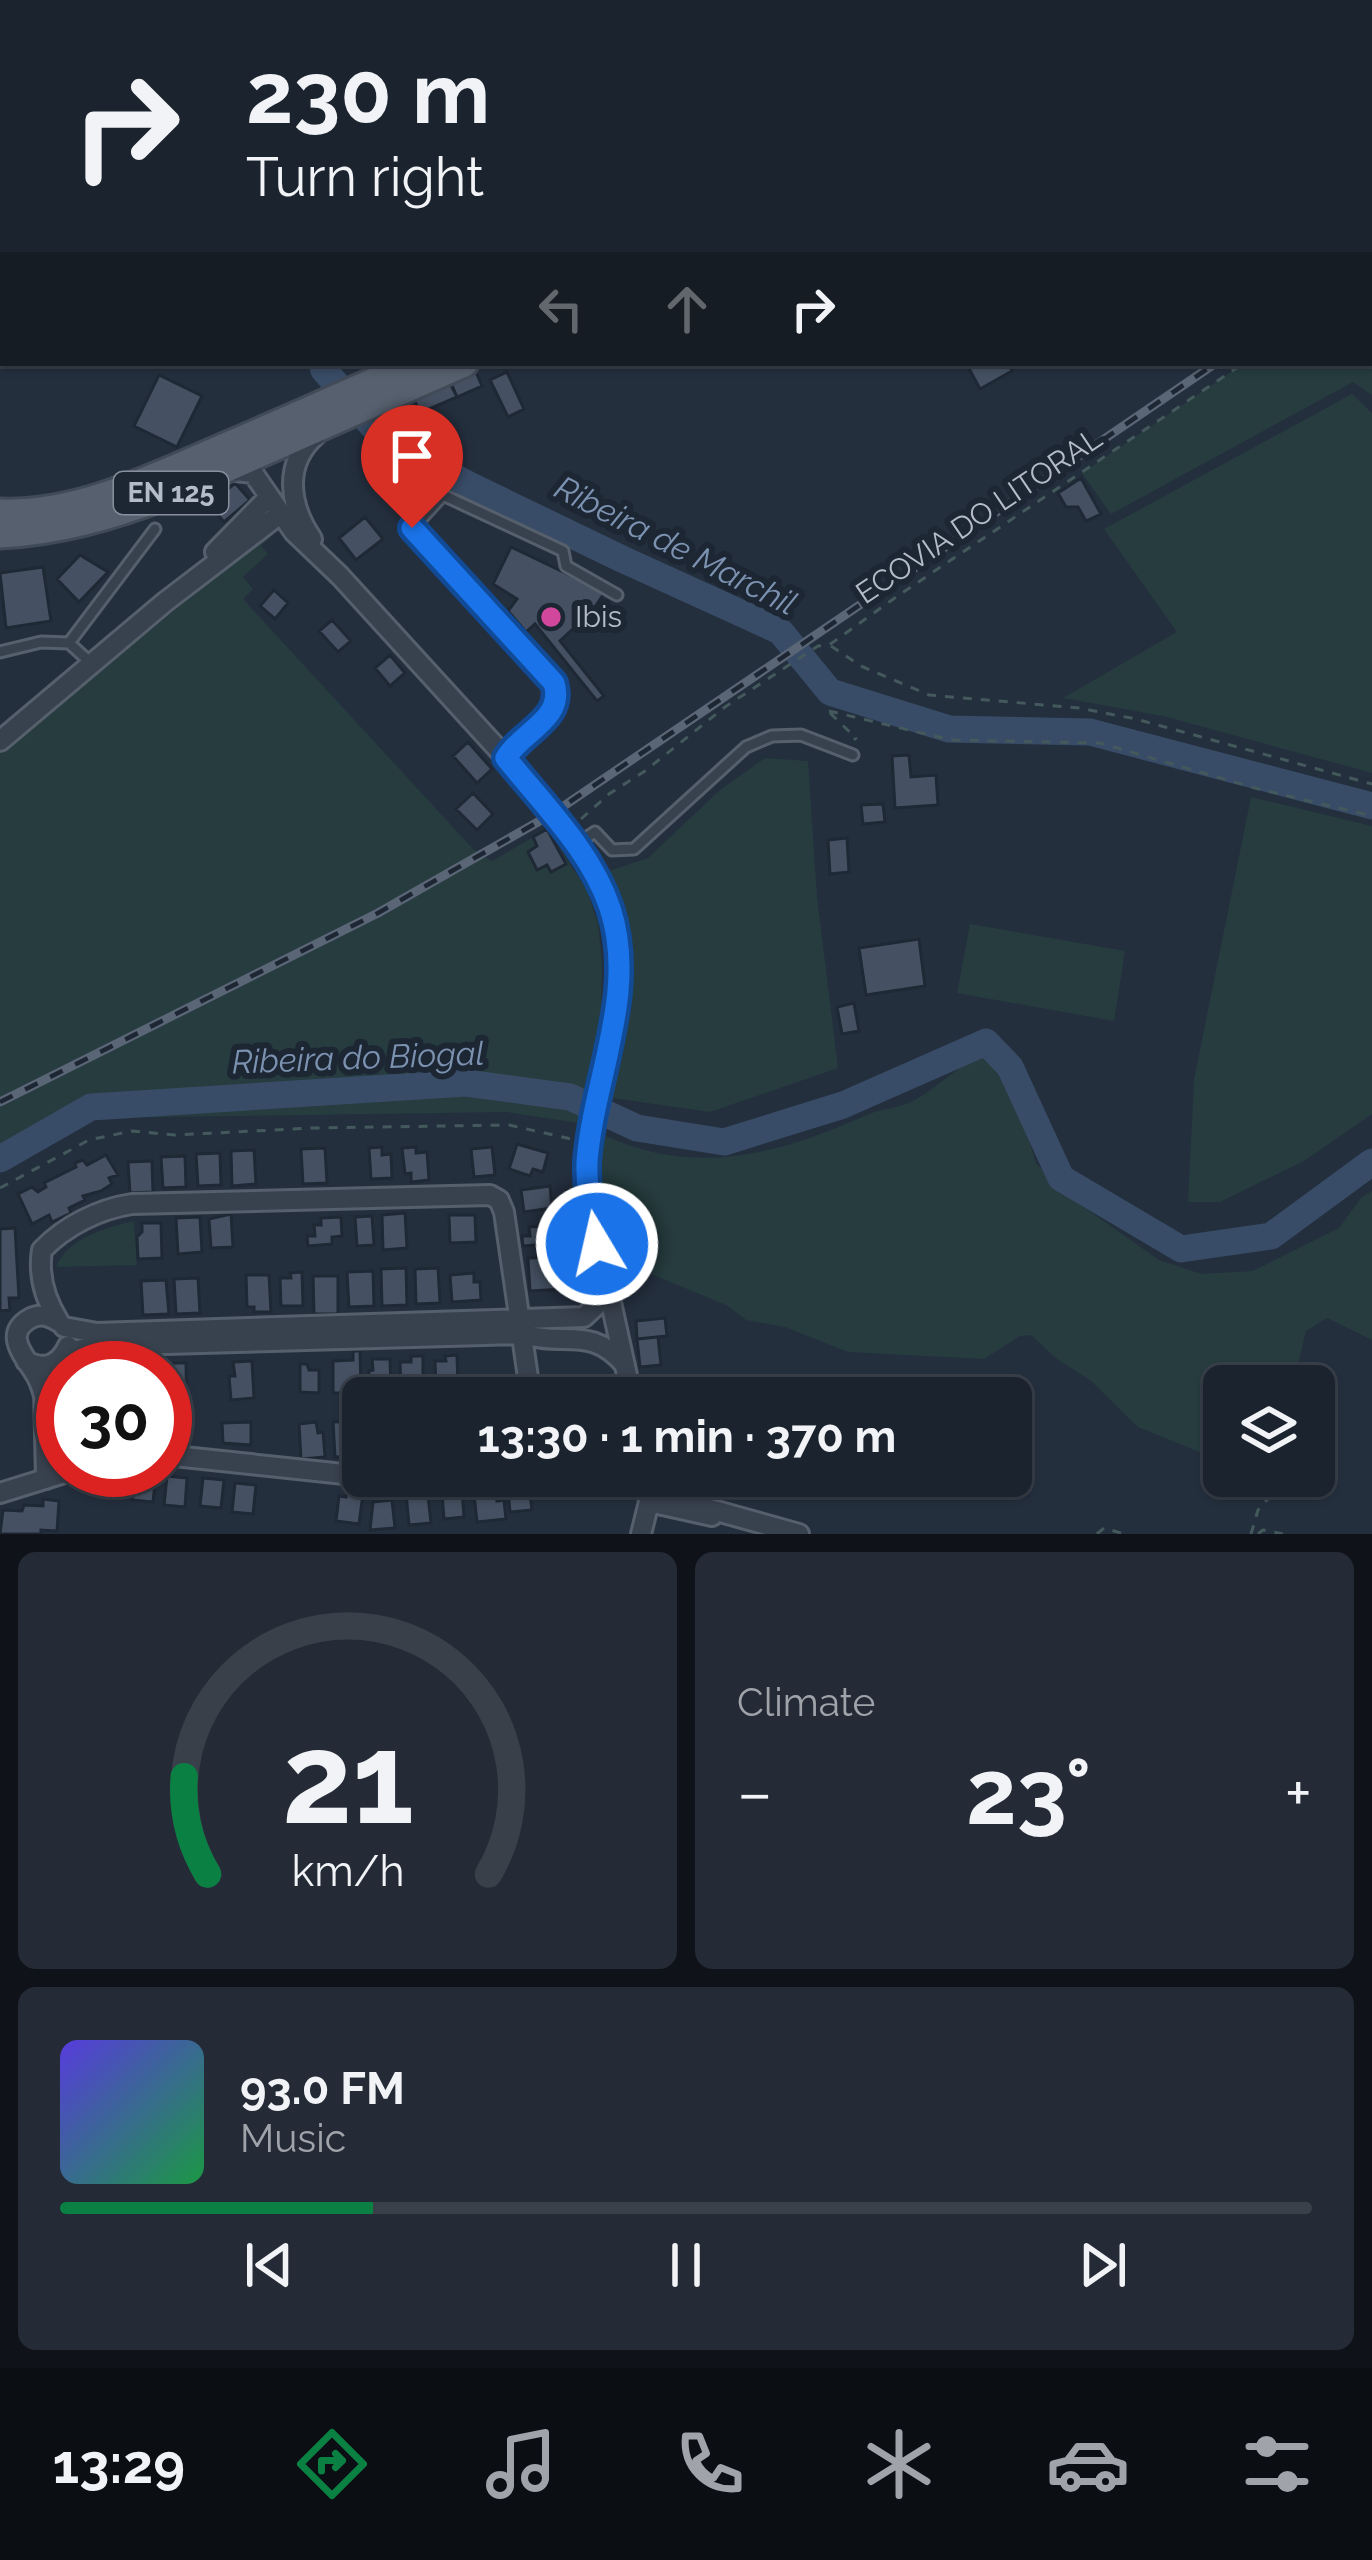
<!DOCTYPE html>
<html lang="en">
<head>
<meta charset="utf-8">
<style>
  body { margin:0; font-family:Raleway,sans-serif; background:#242b36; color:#f1f3f6; height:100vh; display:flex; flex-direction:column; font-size:45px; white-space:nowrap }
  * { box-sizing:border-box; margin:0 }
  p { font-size:39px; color:#a0a4aa }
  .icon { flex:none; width:66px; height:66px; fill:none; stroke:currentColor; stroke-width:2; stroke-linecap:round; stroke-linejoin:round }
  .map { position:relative; height:1534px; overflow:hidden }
  .panel { display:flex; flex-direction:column; gap:18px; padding:18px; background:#0f1319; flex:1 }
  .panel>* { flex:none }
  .hud { position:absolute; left:0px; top:0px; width:1374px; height:366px; box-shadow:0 3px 9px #0004,0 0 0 3px #39404a; background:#1b232e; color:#f1f3f6; overflow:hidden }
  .fabs { position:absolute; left:1203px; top:1365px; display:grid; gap:24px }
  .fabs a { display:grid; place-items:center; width:132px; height:132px; border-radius:18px; background:#1b232e; box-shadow:0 3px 9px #0004,0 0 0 3px #39404a; font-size:60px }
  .speed { position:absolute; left:36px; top:1341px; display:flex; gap:24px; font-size:60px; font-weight:700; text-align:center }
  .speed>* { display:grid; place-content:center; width:156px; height:156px; border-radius:50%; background:#1b232e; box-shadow:0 3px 9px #0004,0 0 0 3px #39404a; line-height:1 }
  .speed .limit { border:18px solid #d22; background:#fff; color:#111 }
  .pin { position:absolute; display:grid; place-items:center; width:102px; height:102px; color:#fff; margin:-123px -51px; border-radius:50% 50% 50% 0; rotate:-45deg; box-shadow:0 0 12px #0007 }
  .pin .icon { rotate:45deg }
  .me { position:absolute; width:132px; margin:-66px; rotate:351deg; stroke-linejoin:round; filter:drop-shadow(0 0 9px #0008) }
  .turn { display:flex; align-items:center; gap:42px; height:252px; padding:0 48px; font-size:54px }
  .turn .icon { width:156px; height:156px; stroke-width:2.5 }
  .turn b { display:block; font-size:84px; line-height:102px }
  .lanes { display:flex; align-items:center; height:114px; padding:0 48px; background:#0003; justify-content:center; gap:60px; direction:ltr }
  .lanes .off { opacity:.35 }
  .big { font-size:90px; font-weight:700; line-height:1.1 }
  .panel .card { flex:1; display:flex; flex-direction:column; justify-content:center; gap:18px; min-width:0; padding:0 42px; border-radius:18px; background:#242b36 }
  .panel .dial { align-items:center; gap:0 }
  .dial svg { height:312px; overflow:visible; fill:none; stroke:#39404a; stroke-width:7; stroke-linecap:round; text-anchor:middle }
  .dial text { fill:#f1f3f6; stroke:none }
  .song { display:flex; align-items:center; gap:36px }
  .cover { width:144px; height:144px; border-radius:18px; background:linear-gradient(135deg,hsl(250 70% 55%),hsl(140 70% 35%)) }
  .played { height:12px; border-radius:6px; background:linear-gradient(90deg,#0b8043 25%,#39404a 25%) }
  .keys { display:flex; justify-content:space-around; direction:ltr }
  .heat { display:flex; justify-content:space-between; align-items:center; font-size:66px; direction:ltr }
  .panel .tiles { flex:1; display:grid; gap:18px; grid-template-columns:1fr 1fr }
  .card:last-child { grid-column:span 2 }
  .trip { position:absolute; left:342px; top:1377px; width:690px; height:120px; border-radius:18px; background:#1b232e; box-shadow:0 3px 9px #0004,0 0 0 3px #39404a; font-weight:700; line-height:120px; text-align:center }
  .tabs { display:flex; height:192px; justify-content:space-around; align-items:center; background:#0b0e12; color:#a0a4aa }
  .tabs .icon { width:84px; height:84px }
  .tabs .current { color:#0b8043 }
  .tabs b { font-size:54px; color:#f1f3f6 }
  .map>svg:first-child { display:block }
  .green { fill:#263c3f }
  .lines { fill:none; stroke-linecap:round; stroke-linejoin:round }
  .stream { stroke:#394c67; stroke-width:4.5 }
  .river { stroke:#394c67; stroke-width:27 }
  .building { fill:#455162; stroke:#1f2835; stroke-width:3 }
  .service-casing { stroke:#565f6c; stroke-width:15 }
  .minor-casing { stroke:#565f6c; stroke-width:24 }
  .primary-casing { stroke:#414a57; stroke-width:33 }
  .path { stroke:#44595c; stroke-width:3; stroke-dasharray:9 9; stroke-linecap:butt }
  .service { stroke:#38414e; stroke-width:9 }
  .minor { stroke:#38414e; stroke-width:18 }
  .primary { stroke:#56606e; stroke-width:27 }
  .rail-casing { stroke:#5a6575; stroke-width:9 }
  .rail { stroke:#1d2633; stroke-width:4.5; stroke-dasharray:14; stroke-linecap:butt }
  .route-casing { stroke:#114b97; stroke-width:30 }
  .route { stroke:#1a73e8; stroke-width:21 }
  .hotel-dot { fill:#d1479c; stroke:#1d2633; stroke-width:4.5 }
  .labels { text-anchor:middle; stroke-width:12; stroke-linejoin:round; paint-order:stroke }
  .shield { fill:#1d2633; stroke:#878f9c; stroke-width:3 }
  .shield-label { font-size:27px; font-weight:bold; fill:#b4bcc9 }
  .street-label { font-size:30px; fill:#b4bcc9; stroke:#1d2633 }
  .poi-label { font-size:30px; fill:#b4bcc9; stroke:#1d2633; text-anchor:start }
  .water-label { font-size:33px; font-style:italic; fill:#7c92b1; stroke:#1d2633 }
</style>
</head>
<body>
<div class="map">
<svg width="1372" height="1534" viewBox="0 0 1372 1534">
  <rect width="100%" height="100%" fill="#242f3e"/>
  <!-- green -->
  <path class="green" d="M1372,279V395L1353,382L1111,514L1082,473L1244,363H1371Z
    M1352,394L1372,413V773L1163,716L1063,698L1177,632L1104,529Z
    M278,530L261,546L268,554L243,577L253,589L243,599L473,849L492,861L547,829L587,890L598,924L602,962L601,1038L578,1123L507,1112L96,1118L0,1171V754L271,531Z
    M765,758L808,761L817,897L838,1068L710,1112L612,1098C628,1027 648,939 606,872L648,858L720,790Z
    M1251,797L1372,826V1114L1304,1161L1220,1202H1188L1194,1080Z
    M970,924L1125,951L1114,1021L957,993Z
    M981,1054L993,1061L1017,1100L1036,1163L1064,1193L1159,1260L1201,1274L1253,1271L1339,1228L1361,1198L1372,1191V1340L1327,1318L1306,1331L1293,1386H1224V1462L1138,1427L1090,1380L1057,1359L1031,1335L1020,1336L984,1359L848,1352L785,1327L746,1320L728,1306L651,1274L621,1269C615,1258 607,1246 604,1234C596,1202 599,1167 603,1135C697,1178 779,1154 869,1114C883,1108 900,1108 913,1101C937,1088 957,1067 981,1054Z
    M134,1221L137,1265L56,1267C68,1238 105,1228 134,1221Z"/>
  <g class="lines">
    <!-- stream -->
    <path class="stream" d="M325,3V0"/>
    <!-- river -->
    <path class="river" d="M166,0L168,3
      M322,363L324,370L383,438L471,486L622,559L780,631L830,692L949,729L1090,732L1372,806
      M0,1159L91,1107L466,1083L570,1097L637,1128L724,1142L843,1105L986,1042L1010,1067L1061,1178L1181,1249L1271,1236L1372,1162"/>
  </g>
  <!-- building -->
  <path class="building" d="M966,363H1008L1012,371L980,389Z
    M476,372L482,386L457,397L451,383Z
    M507,372L524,409L508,417L490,380Z
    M159,375L202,396L177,447L134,426Z
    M450,383L457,397L420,413L414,399Z
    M1081,478L1101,514L1086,521L1078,507H1066L1058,493Z
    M235,483L250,500L224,522L210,506Z
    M365,517L383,539L356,560L339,538Z
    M511,547L605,592L580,629L575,627L560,641L604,696L597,701L535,624L526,632L508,611L517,599L493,584Z
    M80,555L108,572L79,602L57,579Z
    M43,567L51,621L6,628L0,573Z
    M274,590L288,603L275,619L260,606Z
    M332,620L351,641L338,652L319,631Z
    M390,655L405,673L390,686L375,668Z
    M468,742L492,769L477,783L453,756Z
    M909,755L911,777L936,775L938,805L895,808L892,756Z
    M473,793L493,814L477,830L456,809Z
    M883,804L885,822L863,824L861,805Z
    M547,829L566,864L551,872L547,865L537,870L528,852L537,846L533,837Z
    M847,838L849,872L830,874L828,840Z
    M919,939L925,986L866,995L859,948Z
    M854,1003L859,1031L842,1034L837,1007Z
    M517,1144L548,1153L543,1172L533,1169L530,1176L509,1169Z
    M382,1147V1155L391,1154L392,1178L371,1179L369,1148Z
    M416,1147V1153L427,1152L429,1180L411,1182V1173L405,1174L402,1148Z
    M492,1147L495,1175L474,1177L471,1149Z
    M325,1148L327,1183L303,1184L301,1149Z
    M254,1150L256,1184L232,1186L231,1151Z
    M220,1153L221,1185L198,1186L196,1154Z
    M106,1155L118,1175L109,1178L112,1184L101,1191L83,1196L85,1200L69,1208L71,1213L52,1222L49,1215L32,1224L18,1194L32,1187L38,1192L46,1187L44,1183L76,1167L75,1163L83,1160L87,1165Z
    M185,1156L186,1187L163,1188L161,1157Z
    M152,1161L153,1192L130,1193L128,1162Z
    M550,1186L552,1208L524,1212L521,1190Z
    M405,1213L407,1248L383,1250L382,1215Z
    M231,1214L233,1247L211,1248L209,1219Z
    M449,1215H475L476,1242L450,1243Z
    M372,1216L374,1245L357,1246L355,1217Z
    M200,1217L202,1252L178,1254L176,1218Z
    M341,1217L342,1236L332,1237V1244L308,1246L307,1236H315L314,1225H321V1218Z
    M142,1223H161L162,1258L138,1259L137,1237L142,1232Z
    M558,1225L560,1243L523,1246L522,1236H530L529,1227Z
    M15,1228L19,1298H9L10,1310L0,1311V1229Z
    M614,1255L650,1258L649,1271L621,1269Z
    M563,1257L564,1289L530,1291L528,1258Z
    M406,1268L407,1305L382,1306L381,1269Z
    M438,1268L440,1303L416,1304L415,1269Z
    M373,1271L374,1306L349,1307L347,1272Z
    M302,1272L303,1306H281L280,1278H291L290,1273Z
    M474,1273V1282H480L481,1300L452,1302L450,1275Z
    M246,1275H269L271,1312H254V1307H247Z
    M313,1276H338V1314H314Z
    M198,1278L200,1313L176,1314L174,1279Z
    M166,1280L169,1314L143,1315L141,1281Z
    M665,1318L667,1336L637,1339L636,1321Z
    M658,1337L661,1365L640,1367L637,1339Z
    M353,1351H360L361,1388H346V1393H333V1361L353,1360Z
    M457,1355L458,1389H436L435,1361H446L445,1356Z
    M411,1356H423V1389L401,1390L400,1362H411Z
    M372,1359H390L391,1392L369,1393V1371L373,1370Z
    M252,1361L254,1398L231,1400L229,1376H235L233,1362Z
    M173,1363H186L187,1416H165V1369L173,1368Z
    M300,1364H307L309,1370H319V1393L300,1392Z
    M358,1421L360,1445H353L354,1456L335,1457L333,1422Z
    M251,1422V1445L223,1443L222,1423Z
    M316,1422L318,1433L323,1432L325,1457L301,1459L299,1424Z
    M135,1471L156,1474L153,1502L132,1500Z
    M167,1476L187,1478L185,1507L164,1505Z
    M203,1478L224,1480L221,1508L200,1506Z
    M528,1478L532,1510L510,1512L508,1492H512L511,1479Z
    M235,1483L256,1485L253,1514L232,1512Z
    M495,1485L497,1501L504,1500L506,1519L477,1522L474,1495H480V1486Z
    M462,1490L464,1517L444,1519L442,1493L448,1495L449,1491Z
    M347,1492L363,1494L359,1524L336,1521L339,1496L346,1497Z
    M418,1493L419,1497L428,1496L431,1523L409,1525L406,1494Z
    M43,1499L59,1501L57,1531L41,1530V1534H0L3,1510L22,1511L24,1505L43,1506Z
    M392,1500L395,1528L370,1530L373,1502Z"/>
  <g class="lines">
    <defs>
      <path id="service" d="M946,0L948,3
        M1297,3L1301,0
        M1371,97L1372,98
        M1371,175L1372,174
        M1371,217H1372
        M69,643L155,529
        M0,652L41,642L69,643L92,664
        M506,758C522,731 565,719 554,683L413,528L443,495L563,551L566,566L617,595
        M575,845L595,832L612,850L634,849L746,747L772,736L801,735L853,755"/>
      <path id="minor" d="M227,470L253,473L294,532L340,576L506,758L567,833L596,877L611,911L617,955L616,1004L611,1048L587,1161L588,1197L632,1398
        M312,539C289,505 283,464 316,435
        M215,552L269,497
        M0,741L165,602L280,514
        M58,1320C45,1299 38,1275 42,1250C65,1226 99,1209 132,1204L490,1195L499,1200L504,1212L531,1398
        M64,1327L97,1333L584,1317L599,1303L606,1287
        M65,1353L94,1346L522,1334C565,1347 591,1325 625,1365
        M26,1361C45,1371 59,1365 68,1346
        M44,1387L46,1479
        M44,1396C42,1389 41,1384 37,1377C28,1359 0,1335 31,1318C42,1313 49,1316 59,1322
        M165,1455L372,1477L387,1476
        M646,1476L649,1502L712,1516
        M665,1476L706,1508L799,1534
        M0,1493L74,1470
        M641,1534L649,1502L653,1497"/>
      <path id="primary" d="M1136,3L1140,0
        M1168,3L1172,0
        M0,513C80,516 157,476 230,445C292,418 354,391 416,363
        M0,534C58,531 110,516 163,496L464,363"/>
    </defs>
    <!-- service casing -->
    <use href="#service" class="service-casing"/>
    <!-- minor casing -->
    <use href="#minor" class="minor-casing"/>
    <!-- primary casing -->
    <use href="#primary" class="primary-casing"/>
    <!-- path -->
    <path class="path" d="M1371,308H1372
      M831,646L861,666L929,695L1079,708L1136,719L1372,784
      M829,711L951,740L1100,743L1255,788L1372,816
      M830,713L856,738L854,740
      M581,819L609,794L645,771L725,707L818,646L829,645L899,595L1244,363
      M0,1188L89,1140L132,1131L175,1135L313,1128L509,1125L571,1139
      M1097,1534L1104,1528L1124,1534
      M1251,1534L1258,1510L1288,1476
      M1258,1534L1263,1530L1283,1534"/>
    <!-- service -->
    <use href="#service" class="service"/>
    <!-- minor -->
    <use href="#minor" class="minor"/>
    <!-- primary -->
    <use href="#primary" class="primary"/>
    <defs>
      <path id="rail" d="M1371,257L1372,256
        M0,1102L378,913L552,814L1216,363"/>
    </defs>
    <!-- rail casing -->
    <use href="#rail" class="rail-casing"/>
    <!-- rail -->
    <use href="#rail" class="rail"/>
  </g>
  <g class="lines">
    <defs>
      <path id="route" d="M412,528L554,683C565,719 522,731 506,758C543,804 591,851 610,908C638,993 593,1080 587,1162C586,1190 592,1217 597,1244"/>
    </defs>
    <!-- route casing -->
    <use href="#route" class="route-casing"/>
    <!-- route -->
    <use href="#route" class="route"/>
  </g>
  <!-- markers -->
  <circle class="hotel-dot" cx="551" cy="617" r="12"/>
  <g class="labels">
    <!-- shield labels -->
    <rect class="shield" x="114" y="472" width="114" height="42" rx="9"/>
    <g class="shield-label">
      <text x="171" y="502">EN 125</text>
    </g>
    <!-- street labels -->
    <g class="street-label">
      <text transform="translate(979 516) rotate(-34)" y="10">ECOVIA DO LITORAL</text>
    </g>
    <!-- poi labels -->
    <g class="poi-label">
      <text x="575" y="627">Ibis</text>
    </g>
    <!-- water labels -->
    <g class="water-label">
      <text transform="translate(676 545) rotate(27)" y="12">Ribeira de Marchil</text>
      <text transform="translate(358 1057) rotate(-2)" y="12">Ribeira do Biogal</text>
    </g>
  </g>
</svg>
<div class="fabs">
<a><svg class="icon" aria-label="layers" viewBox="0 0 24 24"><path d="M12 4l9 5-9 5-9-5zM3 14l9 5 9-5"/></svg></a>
</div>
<div class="speed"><div class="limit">30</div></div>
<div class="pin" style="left:412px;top:528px;background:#d93025"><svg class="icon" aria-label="arrive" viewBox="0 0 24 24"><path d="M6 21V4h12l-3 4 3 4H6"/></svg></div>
<svg class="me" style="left:597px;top:1244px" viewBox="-20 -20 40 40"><circle r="17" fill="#1a73e8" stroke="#fff" stroke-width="3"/><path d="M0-11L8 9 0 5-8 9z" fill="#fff"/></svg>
<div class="trip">13:30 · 1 min · 370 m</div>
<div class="hud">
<div class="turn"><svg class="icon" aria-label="right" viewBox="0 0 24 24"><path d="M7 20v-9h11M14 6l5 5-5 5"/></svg><div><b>230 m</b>Turn right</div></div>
<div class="lanes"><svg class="icon off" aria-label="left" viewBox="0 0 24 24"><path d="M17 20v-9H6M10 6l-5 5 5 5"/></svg><svg class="icon off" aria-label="ahead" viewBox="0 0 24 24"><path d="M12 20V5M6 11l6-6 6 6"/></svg><svg class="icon" aria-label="right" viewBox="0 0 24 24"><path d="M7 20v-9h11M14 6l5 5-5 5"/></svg></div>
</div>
</div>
<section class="panel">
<div class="tiles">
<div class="card dial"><svg viewBox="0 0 100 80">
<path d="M14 69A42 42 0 1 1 86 69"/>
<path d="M14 69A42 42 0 0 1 8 44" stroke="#0b8043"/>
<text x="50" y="56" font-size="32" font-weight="700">21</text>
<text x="50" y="72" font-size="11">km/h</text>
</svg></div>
<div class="card"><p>Climate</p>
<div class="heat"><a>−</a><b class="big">23°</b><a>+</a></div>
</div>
<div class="card">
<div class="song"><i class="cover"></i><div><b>93.0 FM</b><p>Music</p></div></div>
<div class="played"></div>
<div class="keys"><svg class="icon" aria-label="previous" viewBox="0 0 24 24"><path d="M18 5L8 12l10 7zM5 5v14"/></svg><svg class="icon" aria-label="pause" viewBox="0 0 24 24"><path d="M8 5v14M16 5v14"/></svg><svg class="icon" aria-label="next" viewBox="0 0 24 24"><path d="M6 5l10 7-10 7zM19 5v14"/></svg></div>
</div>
</div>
</section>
<nav class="tabs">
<b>13:29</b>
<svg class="icon current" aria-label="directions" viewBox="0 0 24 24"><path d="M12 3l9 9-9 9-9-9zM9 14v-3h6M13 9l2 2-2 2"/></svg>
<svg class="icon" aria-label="music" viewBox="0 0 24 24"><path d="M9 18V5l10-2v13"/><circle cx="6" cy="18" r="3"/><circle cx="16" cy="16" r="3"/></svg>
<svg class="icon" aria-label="phone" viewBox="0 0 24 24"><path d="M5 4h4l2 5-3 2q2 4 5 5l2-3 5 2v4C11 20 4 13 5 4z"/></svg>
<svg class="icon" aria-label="climate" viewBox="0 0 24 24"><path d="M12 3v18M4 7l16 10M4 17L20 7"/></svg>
<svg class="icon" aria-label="car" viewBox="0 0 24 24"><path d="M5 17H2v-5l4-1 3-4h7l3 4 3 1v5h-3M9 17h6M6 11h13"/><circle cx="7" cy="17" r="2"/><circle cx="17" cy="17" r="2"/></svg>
<svg class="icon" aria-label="filters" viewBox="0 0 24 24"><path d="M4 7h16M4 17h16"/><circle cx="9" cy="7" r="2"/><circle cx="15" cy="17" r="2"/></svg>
</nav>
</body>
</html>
